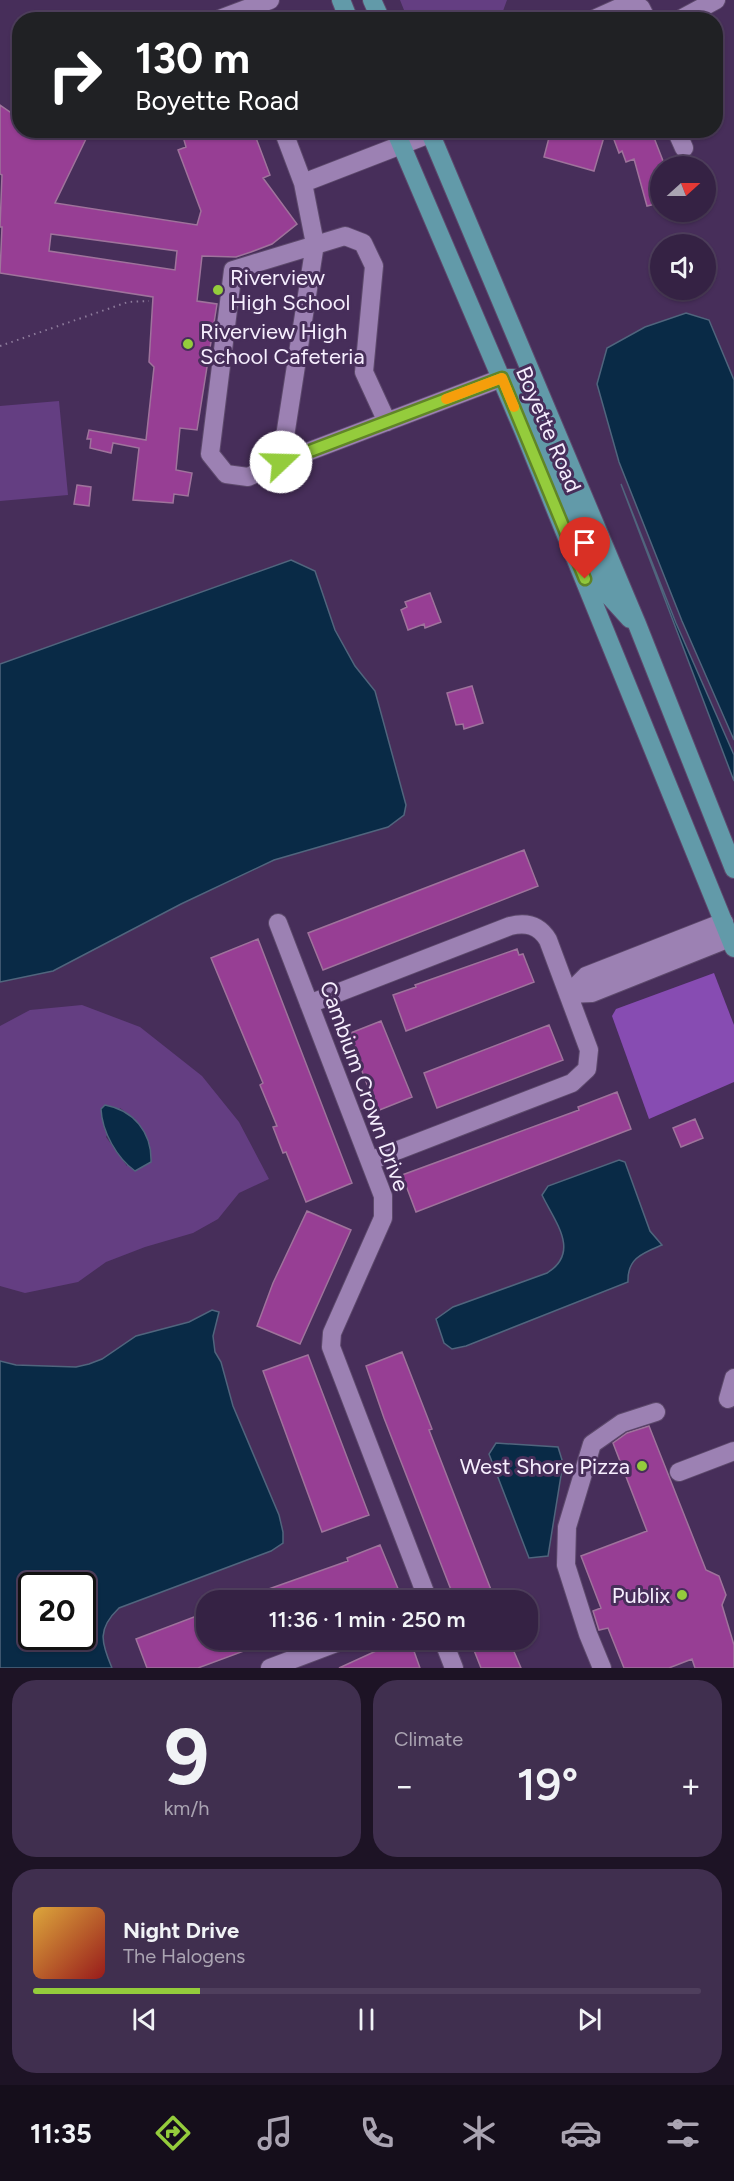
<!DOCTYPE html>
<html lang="en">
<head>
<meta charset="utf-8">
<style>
  body { margin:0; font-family:Figtree,sans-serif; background:#402f4f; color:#f1f3f6; height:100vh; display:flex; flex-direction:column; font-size:22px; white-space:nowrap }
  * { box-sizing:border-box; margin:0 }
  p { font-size:20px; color:#aaa4b2 }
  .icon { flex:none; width:33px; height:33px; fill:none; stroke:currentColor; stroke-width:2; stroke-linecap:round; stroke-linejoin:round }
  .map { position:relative; height:1668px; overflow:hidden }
  .panel { display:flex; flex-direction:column; gap:12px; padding:12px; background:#1d1325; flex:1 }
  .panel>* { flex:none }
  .guide { position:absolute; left:12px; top:12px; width:711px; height:126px; border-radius:24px; box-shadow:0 2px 4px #0004,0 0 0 2px #4f3f5d; background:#202124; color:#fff; overflow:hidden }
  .needle { width:39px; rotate:69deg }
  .fabs { position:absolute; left:650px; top:156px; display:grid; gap:12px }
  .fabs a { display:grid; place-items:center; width:66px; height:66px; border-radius:50%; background:#352244; box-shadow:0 2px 4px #0004,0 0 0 2px #4f3f5d; font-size:30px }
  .speed { position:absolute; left:18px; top:1572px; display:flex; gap:12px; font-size:30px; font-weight:700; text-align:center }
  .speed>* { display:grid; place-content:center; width:78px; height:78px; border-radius:50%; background:#352244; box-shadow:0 2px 4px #0004,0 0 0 2px #4f3f5d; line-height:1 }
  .speed .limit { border:3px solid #111; border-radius:9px; background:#fff; color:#111 }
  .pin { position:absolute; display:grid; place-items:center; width:51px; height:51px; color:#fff; margin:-62px -26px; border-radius:50% 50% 50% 0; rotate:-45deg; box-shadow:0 0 6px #0007 }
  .pin .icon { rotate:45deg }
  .me { position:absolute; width:66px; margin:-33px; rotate:69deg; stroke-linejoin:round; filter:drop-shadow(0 0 4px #0008) }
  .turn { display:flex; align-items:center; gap:21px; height:126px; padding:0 24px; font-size:27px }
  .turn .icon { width:78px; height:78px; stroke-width:2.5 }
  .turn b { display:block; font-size:42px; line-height:51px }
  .big { font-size:45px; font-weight:600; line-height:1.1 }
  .panel .tile { flex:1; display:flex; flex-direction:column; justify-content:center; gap:9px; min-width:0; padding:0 21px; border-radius:24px; background:#402f4f }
  .panel .dial { align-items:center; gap:0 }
  .dial b { font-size:78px; line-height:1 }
  .song { display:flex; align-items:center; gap:18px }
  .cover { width:72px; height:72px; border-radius:9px; background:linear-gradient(135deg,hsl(40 70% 55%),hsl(0 70% 35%)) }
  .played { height:6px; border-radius:3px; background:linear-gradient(90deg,#94cc3c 25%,#4f3f5d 25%) }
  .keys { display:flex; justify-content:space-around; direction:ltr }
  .heat { display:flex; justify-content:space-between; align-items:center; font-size:33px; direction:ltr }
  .panel .tiles { flex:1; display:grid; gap:12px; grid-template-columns:1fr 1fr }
  .tile:last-child { grid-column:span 2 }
  .trip { position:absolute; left:196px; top:1590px; width:342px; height:60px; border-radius:24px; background:#352244; box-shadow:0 2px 4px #0004,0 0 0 2px #4f3f5d; font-weight:600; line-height:60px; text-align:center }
  .menu { display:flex; height:96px; justify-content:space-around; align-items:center; background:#150e1b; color:#aaa4b2 }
  .menu .icon { width:42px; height:42px }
  .menu .active { color:#94cc3c }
  .menu b { font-size:27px; color:#f1f3f6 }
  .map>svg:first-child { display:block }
  .green { fill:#643e82; fill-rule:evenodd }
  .forest { fill:#874cb2 }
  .water { fill:#092a46; stroke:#50657d; stroke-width:1.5; fill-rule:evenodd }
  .building { fill:#973e94; stroke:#9f739c; stroke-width:1.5; fill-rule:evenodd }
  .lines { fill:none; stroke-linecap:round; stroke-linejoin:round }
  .minor-casing { stroke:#5d496c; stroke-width:20 }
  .major-casing { stroke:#5d496c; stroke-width:20 }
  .path { stroke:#8d7b9b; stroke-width:2; stroke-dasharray:1.5 4.5; stroke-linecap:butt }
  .minor { stroke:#9c81b3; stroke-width:18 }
  .major { stroke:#629aa9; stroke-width:18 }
  .route-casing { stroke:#608527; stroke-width:15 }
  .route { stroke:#94cc3c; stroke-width:10 }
  .slow { stroke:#f59e0b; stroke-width:10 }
  .poi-dot { fill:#94cc3c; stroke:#472e5a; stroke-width:2 }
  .labels { text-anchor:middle; stroke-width:6; stroke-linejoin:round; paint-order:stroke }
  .poi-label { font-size:22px; fill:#f6eefe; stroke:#472e5a; text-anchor:start }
  .street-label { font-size:22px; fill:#f6eefe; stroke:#472e5a }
</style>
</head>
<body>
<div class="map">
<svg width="734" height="1668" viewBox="0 0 734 1668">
  <rect width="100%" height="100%" fill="#472e5a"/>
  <!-- green -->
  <path class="green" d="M400,0H507L500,19L408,20Z
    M59,401L68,495L0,501V406Z
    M82,1005L140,1027L202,1076L239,1122L269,1179L239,1193L218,1219L193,1233L145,1247L106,1262L78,1282L25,1293L0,1286V1026L30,1010ZM120,1108L135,1119L127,1166L106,1137Z"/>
  <!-- forest -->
  <path class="forest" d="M714,973L734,1025V1082L649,1119L612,1016L616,1009Z"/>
  <!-- water -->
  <path class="water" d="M686,313L709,320L734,380V740L682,621L619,462L597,384L607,348L645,327Z
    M621,484L676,623L734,755V781Z
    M291,560L315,571L335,630L355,666L375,691L406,805L404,815L388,827L274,860L181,904L53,971L0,982V664Z
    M105,1105C133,1110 152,1132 151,1162L135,1171C117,1158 102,1132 101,1109Z
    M619,1160L625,1162L650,1231L662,1245C643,1253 627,1258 628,1282L466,1346L452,1349L444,1343L436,1319L453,1307L547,1273C581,1252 555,1222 542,1195L548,1186Z
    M212,1310L219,1312L213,1336L215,1352L221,1362L233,1406L279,1515L283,1532V1543L271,1551L119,1608C97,1629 101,1642 112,1668H0V1361L16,1365L76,1367L89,1364L102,1359L136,1336L189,1322ZM32,1586H82V1636H32Z
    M496,1443L558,1447L563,1463L548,1556L529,1558L489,1454Z"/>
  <!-- building -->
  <path class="building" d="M0,105L20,119V130H41L56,136L86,139L55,203L197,225L201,211L178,150L186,147L182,133L188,130H253L270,175L263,178L297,224L272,244L251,252L236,257L202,256L197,301L217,304L197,430L180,428L176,470L192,473L188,496L174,494L173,503L133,500L139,448L113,443L111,453L90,448L91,439H87L89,430L146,440L154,367L149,362L153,297L0,273L2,227H0L2,175L0,174ZM51,234L177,251L175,270L49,251Z
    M551,130H579L604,137L594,171L544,157Z
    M631,130H651L665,166H660V203L647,206L634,159L626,162L622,151L619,153L613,137Z
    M77,485L91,487L89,506L74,504Z
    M430,593L441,622L425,628L424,624L408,630L401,610L407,607L405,602Z
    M472,686L483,723L464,729L463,724L456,725L447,693Z
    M524,850L538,886L323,970L308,933Z
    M258,939L352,1183L306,1202L286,1152L283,1153L273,1127L277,1126L260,1085L263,1083L211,958Z
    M517,949L519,955L523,954L534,982L406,1031L393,995L416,987L415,985Z
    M381,1021L412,1097L377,1111L348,1034Z
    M549,1025L563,1060L437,1108L424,1073Z
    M617,1092L631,1129L416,1212L402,1175L579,1110L578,1107Z
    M695,1119L703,1138L681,1147L673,1128Z
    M307,1211L351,1230L300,1344L257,1326L273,1283Z
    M402,1352L432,1429L429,1430L495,1600H455L384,1418L366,1366Z
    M308,1355L369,1515L322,1532L263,1371Z
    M649,1426L706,1570L719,1576L726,1595L722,1605L734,1645V1668H695L692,1659L669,1668H624L608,1628L599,1630L593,1611L601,1608L581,1556L647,1531L613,1443L627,1433Z
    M380,1545L399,1591L374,1600H266L263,1591L348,1561L347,1558Z
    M207,1612V1640L271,1641L198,1668H147L136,1639Z
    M410,1640L420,1668H339L376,1651Z
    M470,1640H509L521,1668H481Z"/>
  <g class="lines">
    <defs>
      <path id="minor" d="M217,20L270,0
        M592,20L632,2L641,8L647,20
        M679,20L716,0
        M283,130L303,183
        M440,130L303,183L315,244L281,462L502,378
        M676,130L684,148
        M281,462L248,477L226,474L210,454L233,270L345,236L363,243L374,266L364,372L387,422
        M278,923L383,1196V1218L332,1333L331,1347L428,1600
        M568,994L586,976L724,922
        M568,994L592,993L730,938
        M309,1004L510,926C526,922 539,925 548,940L589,1050L587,1069L572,1083L370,1161
        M728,1399L734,1378
        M679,1472L734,1451
        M443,1640L454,1668
        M270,1668L344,1640
        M602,1668L588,1634L566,1565L567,1527L592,1444L622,1423L656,1412"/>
      <path id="major" d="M341,0L349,20
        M372,0L381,20
        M395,130L524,432L734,948
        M429,130L637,624L734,869
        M502,378H513L521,387L603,584L610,597L630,619"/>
    </defs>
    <!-- minor casing -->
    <use href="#minor" class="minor-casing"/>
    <!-- major casing -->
    <use href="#major" class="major-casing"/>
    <!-- path -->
    <path class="path" d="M0,346L128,302L149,301"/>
    <!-- minor -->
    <use href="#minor" class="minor"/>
    <!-- major -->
    <use href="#major" class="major"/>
  </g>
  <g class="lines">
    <defs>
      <path id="route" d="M281,462L502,378L585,579"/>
    </defs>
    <!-- route casing -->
    <use href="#route" class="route-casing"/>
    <!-- route -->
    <use href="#route" class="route"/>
    <!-- slow -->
    <path class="slow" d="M446,399L502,378L514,407"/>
  </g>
  <!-- markers -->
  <g class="poi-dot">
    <circle cx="218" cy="290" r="6"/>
    <circle cx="188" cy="344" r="6"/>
    <circle cx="642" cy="1466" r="6"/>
    <circle cx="682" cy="1595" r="6"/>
  </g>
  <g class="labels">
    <!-- poi labels -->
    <g class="poi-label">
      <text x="230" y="285">Riverview<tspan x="230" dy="25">High School</tspan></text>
      <text x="200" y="339">Riverview High<tspan x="200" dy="25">School Cafeteria</tspan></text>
      <text x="630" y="1474" text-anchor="end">West Shore Pizza</text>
      <text x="670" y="1603" text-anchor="end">Publix</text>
    </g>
    <!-- street labels -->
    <g class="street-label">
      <text transform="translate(549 429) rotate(67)" y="8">Boyette Road</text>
      <text transform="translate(365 1086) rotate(70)" y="8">Cambium Crown Drive</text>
    </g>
  </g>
</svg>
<div class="fabs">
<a><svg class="needle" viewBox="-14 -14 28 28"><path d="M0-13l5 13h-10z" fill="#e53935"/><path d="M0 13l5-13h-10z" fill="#aaa4b2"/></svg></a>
<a><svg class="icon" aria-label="sound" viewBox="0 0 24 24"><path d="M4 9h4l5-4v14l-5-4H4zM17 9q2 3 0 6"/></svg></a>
</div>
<div class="speed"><div class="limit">20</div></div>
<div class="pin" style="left:585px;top:579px;background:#d93025"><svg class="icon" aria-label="arrive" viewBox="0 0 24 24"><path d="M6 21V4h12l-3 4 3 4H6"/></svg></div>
<svg class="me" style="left:281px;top:462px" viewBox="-20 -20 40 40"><circle r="19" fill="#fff"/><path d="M0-13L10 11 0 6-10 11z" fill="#94cc3c"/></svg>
<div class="trip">11:36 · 1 min · 250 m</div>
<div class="guide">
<div class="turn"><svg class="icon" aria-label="right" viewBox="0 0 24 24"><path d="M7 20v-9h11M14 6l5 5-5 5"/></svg><div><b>130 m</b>Boyette Road</div></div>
</div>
</div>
<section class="panel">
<div class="tiles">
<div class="tile dial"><b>9</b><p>km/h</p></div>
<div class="tile"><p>Climate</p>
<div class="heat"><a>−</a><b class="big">19°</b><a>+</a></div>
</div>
<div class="tile">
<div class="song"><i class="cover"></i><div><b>Night Drive</b><p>The Halogens</p></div></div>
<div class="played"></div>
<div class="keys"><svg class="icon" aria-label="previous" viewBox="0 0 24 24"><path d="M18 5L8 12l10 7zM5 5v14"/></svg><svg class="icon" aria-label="pause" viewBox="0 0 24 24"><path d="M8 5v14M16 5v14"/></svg><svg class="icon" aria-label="next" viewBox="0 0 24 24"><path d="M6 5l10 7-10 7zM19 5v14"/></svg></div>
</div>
</div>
</section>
<nav class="menu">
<b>11:35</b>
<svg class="icon active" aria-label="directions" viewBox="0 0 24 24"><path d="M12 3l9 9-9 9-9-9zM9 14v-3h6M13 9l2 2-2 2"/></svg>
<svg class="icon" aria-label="music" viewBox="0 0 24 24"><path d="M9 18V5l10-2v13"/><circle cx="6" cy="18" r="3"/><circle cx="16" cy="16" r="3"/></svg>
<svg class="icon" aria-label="phone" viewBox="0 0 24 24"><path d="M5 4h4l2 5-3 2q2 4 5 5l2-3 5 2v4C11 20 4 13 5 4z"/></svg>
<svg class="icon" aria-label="climate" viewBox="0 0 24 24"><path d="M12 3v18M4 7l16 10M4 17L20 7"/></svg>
<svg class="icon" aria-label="car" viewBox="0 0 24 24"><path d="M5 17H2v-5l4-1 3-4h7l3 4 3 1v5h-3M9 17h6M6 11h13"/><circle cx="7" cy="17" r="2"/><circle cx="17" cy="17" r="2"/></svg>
<svg class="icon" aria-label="filters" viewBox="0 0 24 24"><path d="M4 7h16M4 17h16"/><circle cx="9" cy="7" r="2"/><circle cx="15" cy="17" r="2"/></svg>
</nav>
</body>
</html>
